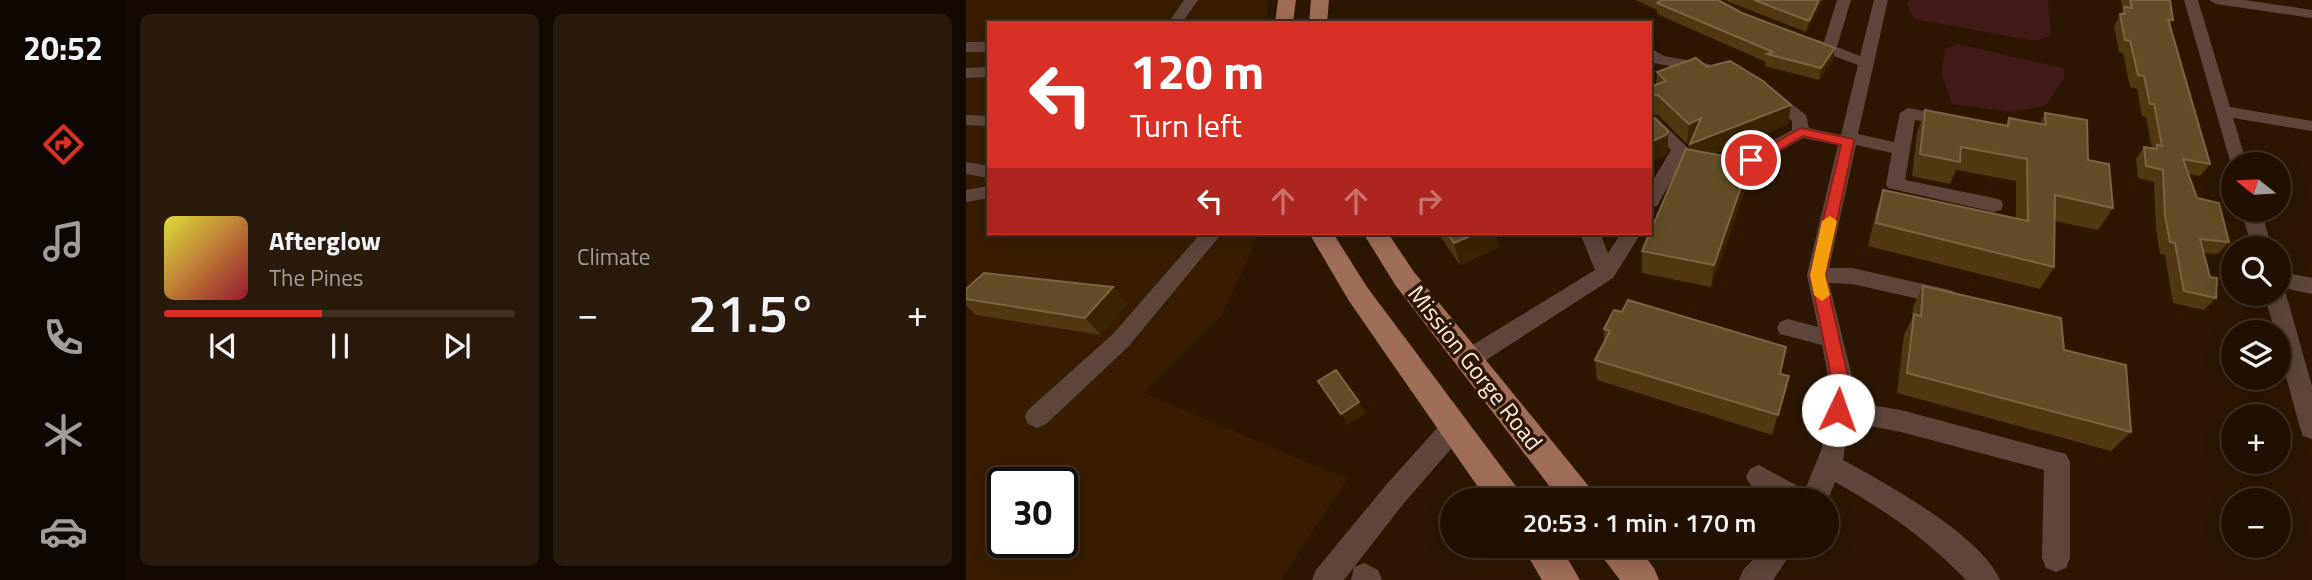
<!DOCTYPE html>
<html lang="en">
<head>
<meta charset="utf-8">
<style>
  body { margin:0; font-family:"Titillium Web",sans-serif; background:#2a1a0c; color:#f1f3f6; height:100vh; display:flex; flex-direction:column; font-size:26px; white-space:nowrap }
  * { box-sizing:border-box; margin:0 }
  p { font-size:23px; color:#a29d99 }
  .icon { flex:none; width:38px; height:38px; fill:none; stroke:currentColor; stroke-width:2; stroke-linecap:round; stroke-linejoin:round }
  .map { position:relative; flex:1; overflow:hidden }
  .sheet { display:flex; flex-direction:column; gap:14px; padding:14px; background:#130901; width:840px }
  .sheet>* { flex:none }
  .top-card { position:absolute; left:21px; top:21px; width:665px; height:214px; border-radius:0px; box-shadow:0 4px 18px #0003,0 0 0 2px #3f3124; background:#d93025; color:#fff; overflow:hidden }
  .needle { width:46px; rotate:288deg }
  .controls { position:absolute; left:1255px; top:152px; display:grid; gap:14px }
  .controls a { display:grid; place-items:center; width:70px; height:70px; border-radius:50%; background:#221102; box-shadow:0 4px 18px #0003,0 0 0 2px #3f3124; font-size:35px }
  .speed { position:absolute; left:21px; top:467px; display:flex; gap:14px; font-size:35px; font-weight:700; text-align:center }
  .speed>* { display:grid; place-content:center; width:91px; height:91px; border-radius:50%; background:#221102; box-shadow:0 4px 18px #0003,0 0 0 2px #3f3124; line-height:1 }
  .speed .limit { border:4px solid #111; border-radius:10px; background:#fff; color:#111 }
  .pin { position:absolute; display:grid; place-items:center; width:60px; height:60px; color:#fff; margin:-30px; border:4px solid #fff; border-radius:50%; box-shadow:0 2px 7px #0007 }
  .me { position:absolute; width:77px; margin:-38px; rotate:3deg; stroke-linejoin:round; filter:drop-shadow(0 0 5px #0008) }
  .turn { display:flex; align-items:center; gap:24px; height:147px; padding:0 28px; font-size:32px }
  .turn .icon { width:91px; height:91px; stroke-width:2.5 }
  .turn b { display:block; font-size:49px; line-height:60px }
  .lanes { display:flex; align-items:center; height:66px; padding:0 28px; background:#0003; justify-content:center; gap:35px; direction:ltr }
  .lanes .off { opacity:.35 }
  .big { font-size:52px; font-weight:600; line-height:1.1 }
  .sheet .card { flex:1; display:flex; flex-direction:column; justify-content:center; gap:10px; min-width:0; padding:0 24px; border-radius:10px; background:#2a1a0c }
  .song { display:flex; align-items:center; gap:21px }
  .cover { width:84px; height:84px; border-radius:10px; background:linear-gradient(135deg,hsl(60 70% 55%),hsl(350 70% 35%)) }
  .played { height:7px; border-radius:4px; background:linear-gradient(90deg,#d93025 45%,#3f3124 45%) }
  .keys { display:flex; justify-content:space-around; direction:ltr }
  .heat { display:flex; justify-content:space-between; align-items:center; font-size:38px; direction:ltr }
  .sheet .tiles { flex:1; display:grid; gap:14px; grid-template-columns:repeat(2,1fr) }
  .trip { position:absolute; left:474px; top:488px; width:399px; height:70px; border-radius:35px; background:#221102; box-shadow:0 4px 18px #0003,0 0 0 2px #3f3124; font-weight:600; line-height:70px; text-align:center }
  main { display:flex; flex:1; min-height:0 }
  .menu { display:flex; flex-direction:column; width:126px; justify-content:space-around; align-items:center; background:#0e0701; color:#a29d99 }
  .menu .icon { width:49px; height:49px }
  .menu .on { color:#d93025 }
  .menu b { font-size:32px; color:#f1f3f6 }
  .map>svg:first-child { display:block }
  .built { fill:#381d03; fill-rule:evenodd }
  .green { fill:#411b1a }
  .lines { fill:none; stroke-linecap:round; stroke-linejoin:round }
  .minor { fill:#5f463c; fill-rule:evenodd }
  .major { fill:#a06d59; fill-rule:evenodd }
  .wall { fill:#503910 }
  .shaded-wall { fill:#3a2401 }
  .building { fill:#624d26; stroke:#7a6643; stroke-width:2 }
  .route { fill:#d93025; stroke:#8d1f18; stroke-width:2 }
  .slow { fill:#f59e0b }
  .labels { text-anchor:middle; stroke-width:7; stroke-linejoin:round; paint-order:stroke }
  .street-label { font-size:24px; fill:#fcece0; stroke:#2d1703 }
</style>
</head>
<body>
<main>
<nav class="menu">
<b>20:52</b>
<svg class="icon on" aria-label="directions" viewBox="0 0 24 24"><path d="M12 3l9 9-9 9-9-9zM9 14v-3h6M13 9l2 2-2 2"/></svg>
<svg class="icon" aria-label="music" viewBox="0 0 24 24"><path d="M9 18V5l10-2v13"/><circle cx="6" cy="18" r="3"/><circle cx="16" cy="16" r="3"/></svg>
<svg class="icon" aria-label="phone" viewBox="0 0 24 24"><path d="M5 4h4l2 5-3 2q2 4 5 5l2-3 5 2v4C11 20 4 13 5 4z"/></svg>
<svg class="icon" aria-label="climate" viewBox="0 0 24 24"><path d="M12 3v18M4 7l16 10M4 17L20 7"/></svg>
<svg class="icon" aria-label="car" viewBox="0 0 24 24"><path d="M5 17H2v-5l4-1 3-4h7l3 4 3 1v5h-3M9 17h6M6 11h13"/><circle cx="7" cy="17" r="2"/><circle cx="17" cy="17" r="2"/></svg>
</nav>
<section class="sheet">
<div class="tiles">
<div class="card">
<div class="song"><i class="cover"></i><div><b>Afterglow</b><p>The Pines</p></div></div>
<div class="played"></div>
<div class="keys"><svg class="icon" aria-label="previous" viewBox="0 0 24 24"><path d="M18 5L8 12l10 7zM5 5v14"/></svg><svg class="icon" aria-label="pause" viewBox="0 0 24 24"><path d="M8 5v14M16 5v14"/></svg><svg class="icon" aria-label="next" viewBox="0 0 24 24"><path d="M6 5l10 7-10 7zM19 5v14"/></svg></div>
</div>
<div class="card"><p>Climate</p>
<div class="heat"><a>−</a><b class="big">21.5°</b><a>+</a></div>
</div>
</div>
</section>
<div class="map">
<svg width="1346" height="580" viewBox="0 0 1346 580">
  <rect width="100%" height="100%" fill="#2d1703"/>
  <!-- built -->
  <path class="built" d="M0,0H302L301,23H23V233H294L255,317L178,393L381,479L315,580H0ZM37,483H96V542H37Z"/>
  <!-- green -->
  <path class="green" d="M943,0H1082L1085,35L1070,41L948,19L941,4Z
    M991,44L1097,68L1099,77L1080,105L1047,112L986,104L975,72L979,49Z"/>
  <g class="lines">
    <!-- minor -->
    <path class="minor" d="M218,0H232L216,23H202Z
      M871,0H885L871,47L894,56L908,0H922L892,134L928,142L934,113L942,108L991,117L993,121L985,126L949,120L939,180L1028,198L1035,200L1037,205L1035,210L1028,212L922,188L920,184L926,153L890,145L863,268H886L980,289L987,291L991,297L987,303L980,305L886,284L863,283L887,381L885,402L935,410L1100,454L1104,462V558L1100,568L1090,572L1080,568L1076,558L1078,470L935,432L883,422L877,460C919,483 1015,535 1034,580H1000C958,537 922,512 869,482L861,502C838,491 797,515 780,477L784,469L793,465L839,490L856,448L863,381L856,345L814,334L811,328L814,322L822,319L852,327L841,275L872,145L837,138L791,164H779L776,160L779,156L826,130V121L795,96L793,93L795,90H807L840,115L843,128L875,135L892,65L838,45L835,42L843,37L858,42Z
      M1218,0H1232L1264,107L1346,121V131L1267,118L1281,164H1267L1266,168Z
      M1243,0H1279L1346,10V18L1250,4Z
      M0,42H23V52H0Z
      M684,48L698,56L743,64L751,69L743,74L688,63L684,61Z
      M23,67V77L0,78V68Z
      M0,115L23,116V126L0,125Z
      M684,116L690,117L723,149L691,206L684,207V185L705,150L684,131Z
      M0,162L23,166V178L0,174Z
      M23,186V198L0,202V190Z
      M1275,210H1295L1306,248H1286Z
      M235,233H256L163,346L80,424L71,428L62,424L59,417L62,410L147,334Z
      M614,233H634L642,253L655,233H675L647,278L511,366L503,368L495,366L492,359L495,352L629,270Z
      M1312,271L1346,278V294L1312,287Z
      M1312,287L1320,294L1346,386V439L1337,436L1334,428L1312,347V332H1309L1298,294H1312Z
      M488,416L497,419L500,427L497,435L438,503L378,580H346L350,570L420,485L479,419Z
      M800,546H830L807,580H773L777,570Z
      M398,563L412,570L416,580H385L388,567Z"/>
    <!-- major -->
    <path class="major" d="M312,0H330L327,23H309Z
      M345,0H363L361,23H343Z
      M343,233H367L401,287L552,489L556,500H521L383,301Z
      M397,233H422L448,272L625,489L629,500H594L430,286Z
      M556,546H594L614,580H576Z
      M632,546H671L688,568L693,580H654L637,558Z"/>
  </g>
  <!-- wall -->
  <path class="wall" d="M670,0H752L776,13L869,48L867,60L853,80L799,66L800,62L691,14V10Z
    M758,0H857L840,32Z
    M1155,0H1201L1207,20L1204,25L1244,164L1234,176L1223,174L1231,198L1263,242L1252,254L1238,253L1250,298L1238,310L1207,303L1199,255L1194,254L1190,228L1188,182L1172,178L1170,159L1178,147L1186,148L1180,117L1176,116L1171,89L1164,87L1157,53L1153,52L1148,26L1157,10Z
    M741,67L822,124L747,154L784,161L781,184L745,287L676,273V251L723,149L724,143L721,144L692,115L685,114L702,150L699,155L684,162V87L690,85L691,72Z
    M959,110L1040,126L1043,118L1074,123L1079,113L1122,160L1147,208L1132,230L1089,221L1088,267L1074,289L902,246L910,212L917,190L1050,218V181L990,170L984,184L946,176L951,133Z
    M472,233H539L530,236L533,247L494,265Z
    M957,286L1098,350L1165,432L1145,451L931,393L938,335L946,318L947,307Z
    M0,289L162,304L135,335L10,315L0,306Z
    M638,329L823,376L806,435L631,380L629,360L638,342Z"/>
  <!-- shaded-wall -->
  <path class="shaded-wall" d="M853,0H857L840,32L843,21Z
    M869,48L867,60L853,80L855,68Z
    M825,105L822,124L722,163L724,144Z
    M735,118L733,138L721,144L723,124Z
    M702,131V150L699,155L684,162V142Z
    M784,161L781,184L745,287L748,265Z
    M511,233H539L530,236L533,247L494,265L488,243Z
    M147,287L162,304L135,335L119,318Z
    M393,402L400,413L381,425L375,414Z"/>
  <!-- building -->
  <path class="building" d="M695,0H752L776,13L869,48L855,68L801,54L807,52L691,3Z
    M788,0H853L843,21Z
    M1164,0H1204L1207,20L1202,19L1244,164L1217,159L1231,198L1253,203L1263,242L1234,239L1244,277L1251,278L1250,298L1218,291L1209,243L1204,242L1199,216L1197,170L1180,166L1178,147L1191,149V145L1196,146L1188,104H1184L1178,76L1172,75L1164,41L1159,40L1154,14H1159L1158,7L1166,8Z
    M730,58L741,67L764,61L797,81L825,105L724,144L735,118L723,124L692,95H684V87L700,81L691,72Z
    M959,110L1042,126L1043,118L1080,125L1079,113L1121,120L1122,160L1143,164L1147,208L1089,195L1088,267L910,223L917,190L1062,221L1061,159L995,147L994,162L954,154Z
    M684,114L702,131L700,135L684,142Z
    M720,149L784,161L748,265L676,251Z
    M481,233H511L488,243Z
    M18,273L147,287L119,318L0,299V289Z
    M957,286L1095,318L1098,350L1160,365L1165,432L941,373L948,314L955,316Z
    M662,300L820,347L814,374L823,376L812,415L629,360L644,331L638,329L648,310L656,312Z
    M370,370L393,402L375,414L352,381Z"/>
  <!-- route -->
  <path class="route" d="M835,128L887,139L888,142L859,275L883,381L878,416L872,418L865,416L862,410L866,381L844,275L875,145L837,136L790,164L785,165L779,160Z"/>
  <!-- slow -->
  <path class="slow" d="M864,216L871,221L859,275L864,295L856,301L848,295L844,275L856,221Z"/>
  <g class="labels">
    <!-- street labels -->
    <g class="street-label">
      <text transform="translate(509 368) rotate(52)" y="8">Mission Gorge Road</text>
    </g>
  </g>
</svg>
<div class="controls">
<a><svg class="needle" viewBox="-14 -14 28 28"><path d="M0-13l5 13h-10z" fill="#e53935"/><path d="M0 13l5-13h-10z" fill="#a29d99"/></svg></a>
<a><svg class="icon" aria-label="search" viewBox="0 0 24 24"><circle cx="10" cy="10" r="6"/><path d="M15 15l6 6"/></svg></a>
<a><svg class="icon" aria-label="layers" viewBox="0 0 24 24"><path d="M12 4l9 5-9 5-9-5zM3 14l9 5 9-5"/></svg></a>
<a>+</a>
<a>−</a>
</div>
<div class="speed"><div class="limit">30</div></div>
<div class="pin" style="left:785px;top:160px;background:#d93025"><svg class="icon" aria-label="arrive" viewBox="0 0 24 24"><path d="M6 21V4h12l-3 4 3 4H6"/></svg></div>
<svg class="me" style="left:872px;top:410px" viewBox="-20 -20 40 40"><circle r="19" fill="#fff"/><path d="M0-13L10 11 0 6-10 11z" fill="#d93025"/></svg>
<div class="trip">20:53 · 1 min · 170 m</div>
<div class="top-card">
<div class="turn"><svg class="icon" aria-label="left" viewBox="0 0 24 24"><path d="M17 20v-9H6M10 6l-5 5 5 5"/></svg><div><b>120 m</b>Turn left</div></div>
<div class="lanes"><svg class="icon" aria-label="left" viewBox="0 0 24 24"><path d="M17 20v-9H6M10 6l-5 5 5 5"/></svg><svg class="icon off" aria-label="ahead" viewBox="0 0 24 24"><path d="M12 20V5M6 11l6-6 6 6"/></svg><svg class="icon off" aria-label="ahead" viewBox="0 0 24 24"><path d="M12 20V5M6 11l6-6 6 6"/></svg><svg class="icon off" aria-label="right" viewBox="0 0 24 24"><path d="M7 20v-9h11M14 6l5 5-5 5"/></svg></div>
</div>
</div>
</main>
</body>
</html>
